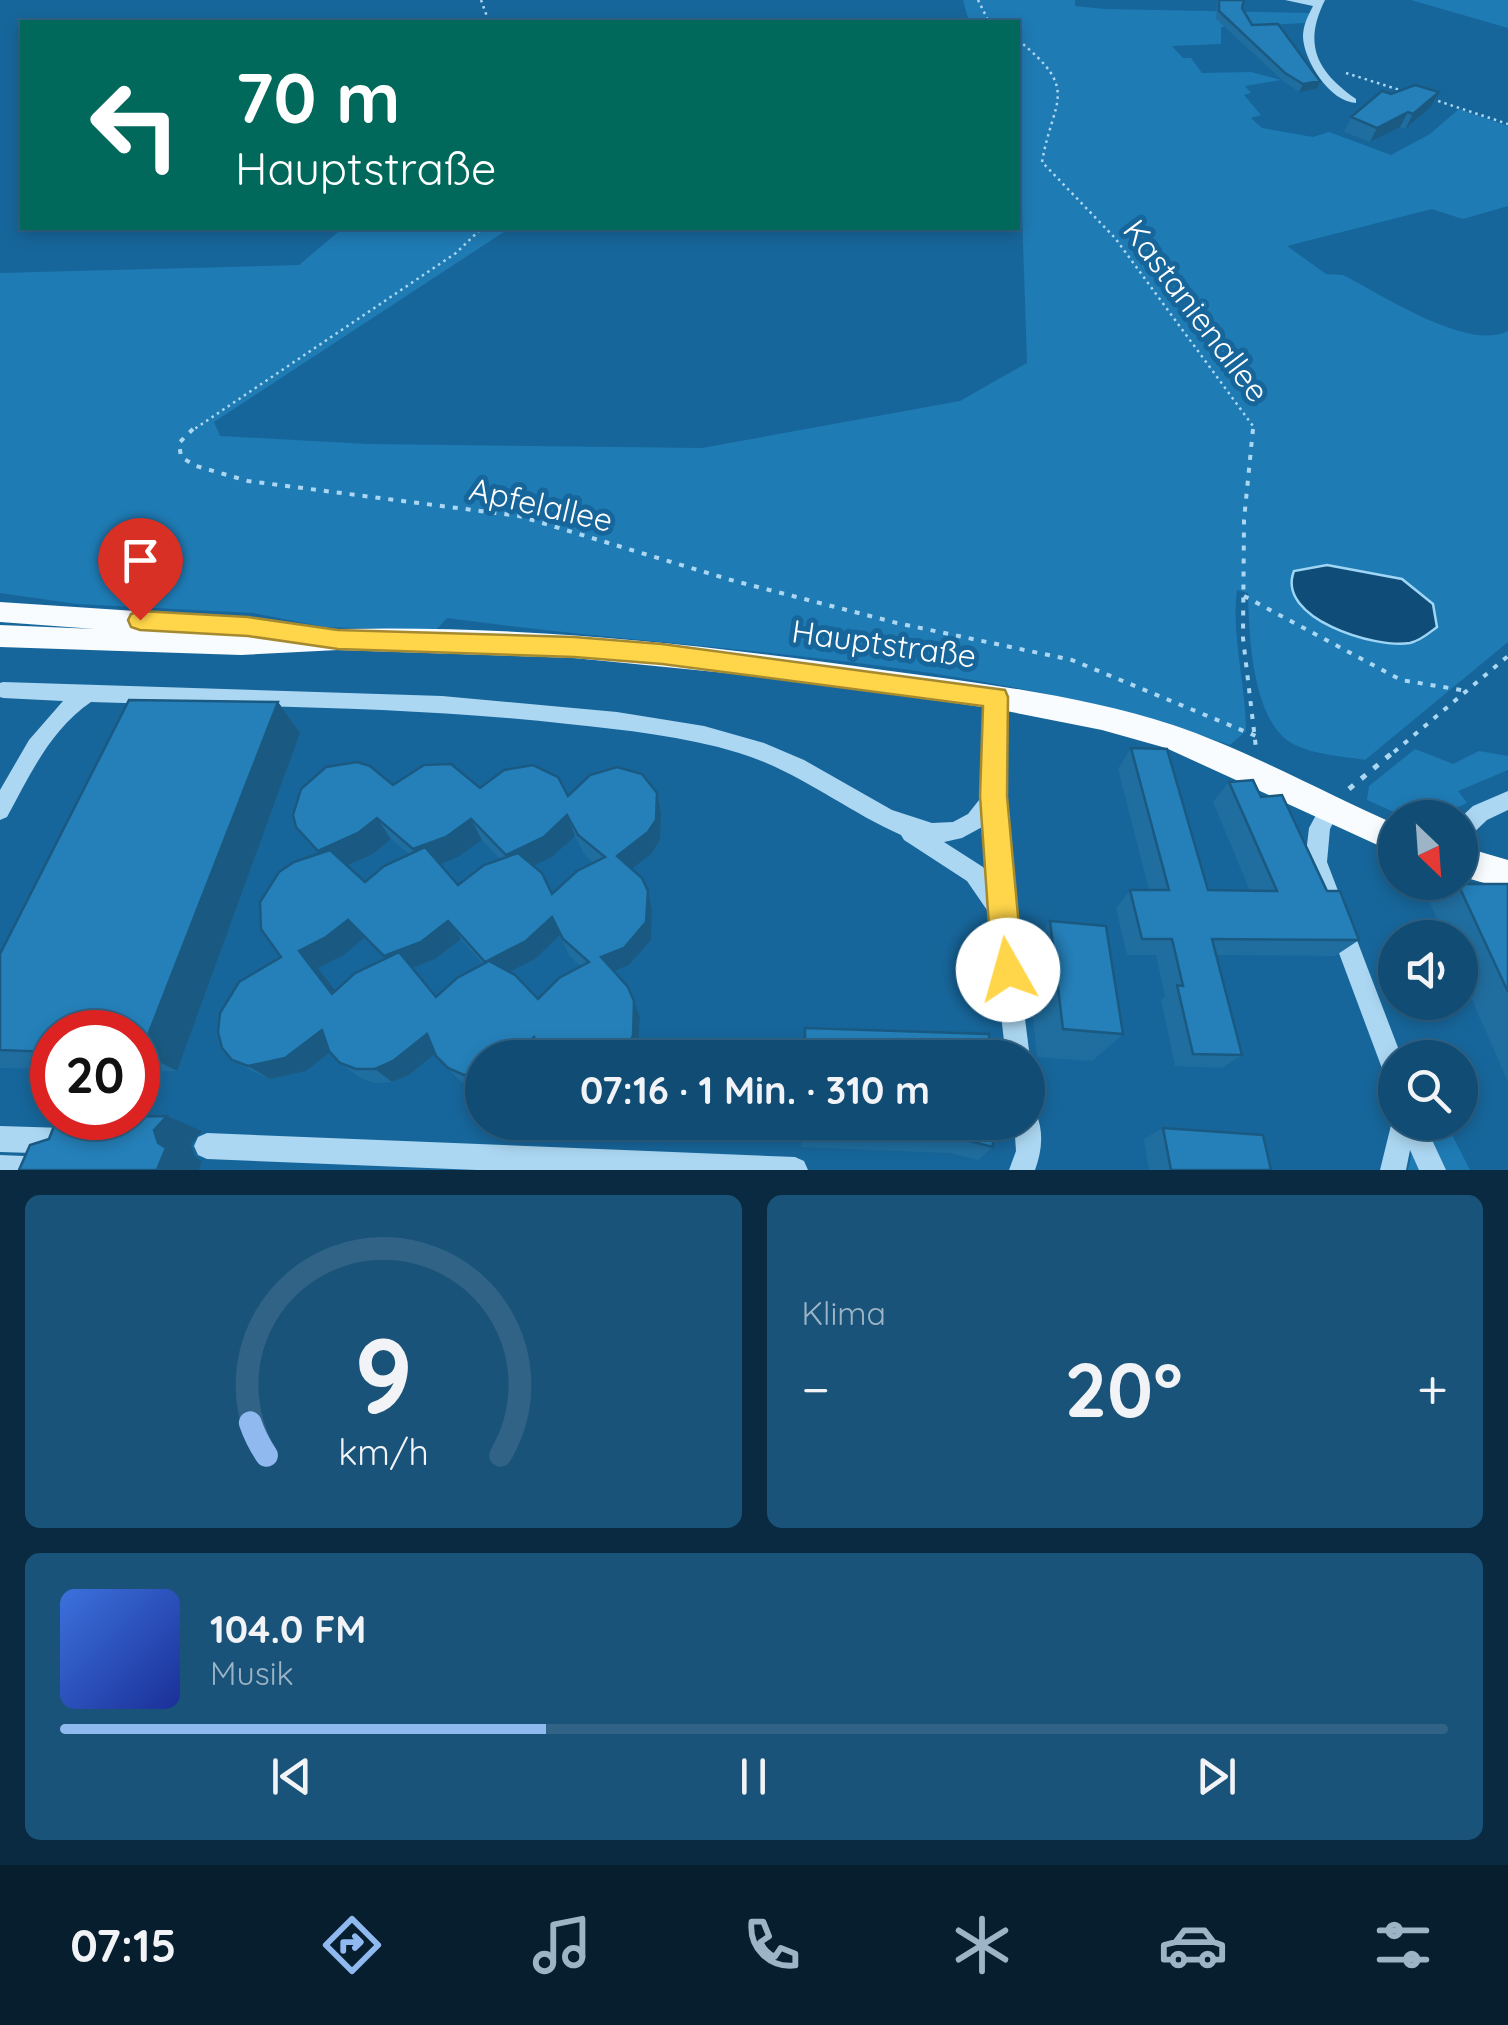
<!DOCTYPE html>
<html lang="de">
<head>
<meta charset="utf-8">
<style>
  body { margin:0; font-family:Quicksand,sans-serif; background:#1a5379; color:#f1f3f6; height:100vh; display:flex; flex-direction:column; font-size:38px; white-space:nowrap }
  * { box-sizing:border-box; margin:0 }
  p { font-size:32px; color:#9cb4c5 }
  .icon { flex:none; width:55px; height:55px; fill:none; stroke:currentColor; stroke-width:2; stroke-linecap:round; stroke-linejoin:round }
  .map { position:relative; height:1170px; overflow:hidden }
  .details { display:flex; flex-direction:column; gap:25px; padding:25px; background:#092a40; flex:1 }
  .details>* { flex:none }
  .guide { position:absolute; left:20px; top:20px; width:1000px; height:210px; border-radius:0px; box-shadow:0 5px 15px #0003,0 0 0 2px #306386; background:#00695c; color:#fff; overflow:hidden }
  .needle { width:65px; rotate:155deg }
  .buttons { position:absolute; left:1378px; top:800px; display:grid; gap:20px }
  .buttons a { display:grid; place-items:center; width:100px; height:100px; border-radius:50%; background:#114c74; box-shadow:0 5px 15px #0003,0 0 0 2px #306386; font-size:50px }
  .speed { position:absolute; left:30px; top:1010px; display:flex; gap:20px; font-size:50px; font-weight:700; text-align:center }
  .speed>* { display:grid; place-content:center; width:130px; height:130px; border-radius:50%; background:#114c74; box-shadow:0 5px 15px #0003,0 0 0 2px #306386; line-height:1 }
  .speed .limit { border:15px solid #d22; background:#fff; color:#111 }
  .pin { position:absolute; display:grid; place-items:center; width:85px; height:85px; color:#fff; margin:-102px -42px; border-radius:50% 50% 50% 0; rotate:-45deg; box-shadow:0 0 10px #0007 }
  .pin .icon { rotate:45deg }
  .me { position:absolute; width:110px; margin:-55px; rotate:353deg; stroke-linejoin:round; filter:drop-shadow(0 0 8px #0008) }
  .turn { display:flex; align-items:center; gap:35px; height:210px; padding:0 50px; font-size:45px }
  .turn .icon { width:130px; height:130px; stroke-width:2.5 }
  .turn b { display:block; font-size:70px; line-height:85px }
  .big { font-size:75px; font-weight:700; line-height:1.1 }
  .details .tile { flex:1; display:flex; flex-direction:column; justify-content:center; gap:15px; min-width:0; padding:0 35px; border-radius:15px; background:#1a5379 }
  .details .dial { align-items:center; gap:0 }
  .dial svg { height:260px; overflow:visible; fill:none; stroke:#306386; stroke-width:7; stroke-linecap:round; text-anchor:middle }
  .dial text { fill:#f1f3f6; stroke:none }
  .song { display:flex; align-items:center; gap:30px }
  .cover { width:120px; height:120px; border-radius:15px; background:linear-gradient(135deg,hsl(220 70% 55%),hsl(230 70% 35%)) }
  .played { height:10px; border-radius:5px; background:linear-gradient(90deg,#90b9f0 35%,#306386 35%) }
  .keys { display:flex; justify-content:space-around; direction:ltr }
  .heat { display:flex; justify-content:space-between; align-items:center; font-size:55px; direction:ltr }
  .details .tiles { flex:1; display:grid; gap:25px; grid-template-columns:1fr 1fr }
  .tile:last-child { grid-column:span 2 }
  .trip { position:absolute; left:465px; top:1040px; width:580px; height:100px; border-radius:50px; background:#114c74; box-shadow:0 5px 15px #0003,0 0 0 2px #306386; font-weight:700; line-height:100px; text-align:center }
  .dock { display:flex; height:160px; justify-content:space-around; align-items:center; background:#071e2e; color:#9cb4c5 }
  .dock .icon { width:70px; height:70px }
  .dock .active { color:#90b9f0 }
  .dock b { font-size:45px; color:#f1f3f6 }
  .map>svg:first-child { display:block }
  .green { fill:#1f7bb4; fill-rule:evenodd }
  .water { fill:#0f4d78; stroke:#9fd5f5; stroke-width:2.5 }
  .lines { fill:none; stroke-linecap:round; stroke-linejoin:round }
  .path-far2 { stroke:#acd7f2; stroke-width:2.5; stroke-dasharray:2.5 4; stroke-linecap:butt }
  .path-far1 { stroke:#acd7f2; stroke-width:4; stroke-dasharray:5 8; stroke-linecap:butt }
  .path { stroke:#acd7f2; stroke-width:5; stroke-dasharray:6 10; stroke-linecap:butt }
  .minor { fill:#acd7f2; fill-rule:evenodd }
  .major { fill:#f8fcff; fill-rule:evenodd }
  .wall { fill:#206e9f; fill-rule:evenodd }
  .shaded-wall { fill:#1a5a82 }
  .building { fill:#2580b9; stroke:#1a5a82; stroke-width:2.5; fill-rule:evenodd }
  .route { fill:#ffd54a; stroke:#a68a30; stroke-width:2.5 }
  .labels { text-anchor:middle; stroke-width:10; stroke-linejoin:round; paint-order:stroke }
  .street-label { font-size:32px; fill:#fff; stroke:#17669b }
</style>
</head>
<body>
<div class="map">
<svg width="1508" height="1170" viewBox="0 0 1508 1170">
  <rect width="100%" height="100%" fill="#17669b"/>
  <!-- green -->
  <path class="green" d="M963,0H1075V6L1104,9L1310,13L1305,23L1221,27V44L1172,46L1183,58H1191L1202,73L1251,72L1281,80L1245,86L1251,93L1244,95L1261,115L1251,118L1262,128L1313,137L1329,132L1391,155L1430,134L1459,109L1508,126V206L1463,219L1432,209L1287,246L1326,274L1343,275C1381,294 1468,352 1508,331V642L1365,760C1343,756 1315,755 1295,745C1252,725 1249,635 1248,593L1237,590C1231,637 1246,684 1246,731L1230,745C972,654 713,654 447,618L436,630L325,627L253,613L77,604L0,593V273L299,265L343,228H510L214,422L220,436L367,444L702,448L960,401L1027,363L1022,211L1018,206V22H969ZM1293,597L1437,627L1416,643Z
    M1411,0H1508V28Z
    M1415,749L1453,764L1479,751L1508,756V770L1458,791L1467,803L1454,809L1456,812L1450,817H1405L1367,800L1369,786Z
    M1419,1122L1446,1123L1470,1170H1408Z"/>
  <!-- water -->
  <path class="water" d="M1327,565L1402,579L1433,604L1437,627C1429,633 1420,641 1410,643C1375,649 1275,618 1294,571Z"/>
  <g class="lines">
    <!-- path-far2 -->
    <path class="path-far2" d="M481,0L489,22
      M978,0L989,22
      M1018,40C1081,91 1053,98 1042,162L1115,238L1253,426L1252,432
      M1346,73L1403,91
      M1432,99L1508,124
      M190,432L456,253L482,228"/>
    <!-- path-far1 -->
    <path class="path-far1" d="M193,429L179,443L181,457L196,466L248,481L519,516L731,580L897,623L1072,660L1256,736
      M1253,429L1244,520L1243,638L1256,748
      M1244,596L1401,680L1467,691
      M1394,752L1508,656"/>
    <!-- path -->
    <path class="path" d="M1349,789L1397,749"/>
    <!-- minor -->
    <path class="minor" d="M1285,0H1325C1303,44 1316,71 1356,99V103C1330,102 1304,61 1303,37C1303,25 1308,16 1313,6Z
      M3,682L442,696L617,712L704,726L764,743L804,760L892,810L932,823L953,822L968,814L983,795L986,697L989,691L996,689L1003,691L1006,697L1003,797L1011,909L1030,1058L1028,1065V1058H1006L989,913L967,881L904,840L901,835C845,810 798,771 739,753C684,736 625,730 568,724C409,706 250,707 91,702C50,730 30,775 7,817L0,820V790L29,740L63,701L3,698L0,697V683ZM984,826L987,872L983,867L944,842L962,838Z
      M1508,791V810L1487,820L1467,839L1460,842V818L1473,806Z
      M1329,801L1336,804L1339,811L1330,829L1327,862L1402,1058H1395V1083L1386,1080L1383,1071L1305,862L1309,828L1322,804Z
      M1028,1109L1036,1113C1044,1132 1042,1151 1035,1170H1009L1016,1151L1014,1122H1028Z
      M1394,1113L1395,1122H1418L1426,1127L1446,1170H1419L1410,1150L1406,1170H1380Z
      M0,1126L65,1128L74,1132L78,1141L74,1150L65,1154L0,1152Z
      M207,1133L795,1157L804,1161L808,1170H477L207,1159L198,1155L194,1146L198,1137Z
      M0,1155L47,1157L56,1161L60,1170H0Z"/>
    <!-- major -->
    <path class="major" d="M0,602L273,620L282,623L285,631C484,621 687,642 883,670C980,683 1080,695 1173,725C1245,749 1325,793 1395,824V853L1166,748L1102,730L996,709L798,680L574,658L338,650L241,655L0,647V625L95,629L0,622Z
      M1460,846L1508,860V890L1460,876Z"/>
  </g>
  <!-- wall -->
  <path class="wall" d="M1217,0H1244L1242,8L1252,25L1317,89L1299,92L1282,80L1216,19Z
    M1431,107L1405,129L1400,127L1370,142L1344,132L1351,117Z
    M278,702L300,733L177,1071H138V1032H52V1069L0,1068V954Z
    M1131,748L1208,890L1250,891L1213,802L1229,782L1261,797L1359,940L1335,956L1216,955L1242,1055L1222,1068L1175,1066L1161,1000L1165,996L1156,955H1127L1116,908L1130,890H1149L1118,769Z
    M393,785L480,788L568,796L661,814L660,840L652,853L631,869L648,891L652,910L651,940L629,965L614,971L634,1001L640,1017L638,1051L541,1053L536,1058H482L477,1088L461,1082L435,1054L409,1075L392,1082L374,1083L359,1077L340,1063L330,1053L306,1071L270,1079L256,1073L232,1060L281,957L319,853L296,827ZM575,836L585,855L593,863L552,894L533,866L552,857ZM391,839L409,854L365,882L347,866L373,854ZM482,840L500,859L458,885L440,864L458,857ZM560,935L570,957L581,966L538,999L509,972L535,959ZM364,938L385,958L336,990L318,968L344,955ZM461,939L483,964L436,997L413,968L435,959Z
    M1458,884H1508V1082L1460,972V938H1445L1430,903Z
    M1050,921L1123,1034L1092,1061L1037,1057L1027,955Z
    M805,1028L990,1058H802Z
    M802,1122H992L993,1147L978,1160L949,1153L801,1147Z
    M1163,1128L1271,1170H1149L1144,1139Z"/>
  <!-- shaded-wall -->
  <path class="shaded-wall" d="M1320,81L1317,89L1299,92L1303,84Z
    M1439,92L1431,107L1405,129L1413,114Z
    M1408,112L1400,127L1370,142L1377,128Z
    M278,702L300,733L177,1071L141,1053Z
    M657,793L661,814L660,840L652,853L623,876L617,856Z
    M567,815L575,836L552,857L515,875L506,855Z
    M377,818L391,839L373,854L335,871L318,851Z
    M471,819L482,840L458,857L426,870L413,849Z
    M648,891L652,910L651,940L629,965L607,974L601,957Z
    M552,917L560,935L535,959L496,979L485,962Z
    M348,920L364,938L344,955L318,968L350,1009L332,994L299,951Z
    M448,921L461,939L435,959L400,973L384,956Z
    M634,1001L640,1017L638,1051L634,1058H616Z
    M322,1030L341,1044L306,1071L270,1079L248,1066Z
    M427,1034L441,1049L409,1075L392,1082L375,1069Z
    M534,1037L543,1051L536,1058H510Z
    M482,1070V1086L477,1088L464,1075Z
    M167,1116L202,1131L191,1144L195,1157L202,1161L199,1170H157L158,1143L154,1130Z"/>
  <!-- building -->
  <path class="building" d="M1219,0H1244L1242,8L1252,25L1278,24L1320,81L1303,84L1285,73L1219,11Z
    M1415,85L1439,92L1413,114L1408,112L1377,128L1351,117L1382,91L1391,94Z
    M129,700L278,702L141,1053H138V1032H52V1052L0,1050V954Z
    M1131,748L1167,749L1208,890L1277,891L1229,782L1253,780L1261,797L1282,795L1327,891H1340L1359,940L1212,939L1242,1055L1193,1054L1177,985L1183,986L1172,939H1142L1130,890H1169Z
    M357,762L370,766L393,785L424,765L451,764L480,788L504,770L533,765L558,777L568,796L590,775L617,767L642,774L657,793L656,820L648,832L617,856L642,878L648,891L646,922L624,948L601,957L628,987L634,1001L633,1036L623,1053L616,1058H544L534,1037L510,1058H482V1070L464,1075L448,1068L436,1056L427,1034L393,1061L375,1069H356L340,1063L329,1051L322,1030L285,1058L248,1066L232,1060L222,1048L218,1032L220,1013L239,982L281,957L261,929L260,902L279,872L294,862L330,850L365,882L384,866L425,847L458,885L484,865L518,853L542,873L552,894L577,871L605,857L578,835L567,815L544,837L506,855L471,819L446,837L413,849L377,818L358,833L318,851L296,827L293,815L301,789L326,767ZM552,917L563,939L589,962L559,978L538,999L515,975L489,961L457,978L436,997L399,952L355,973L332,994L299,951L326,937L348,920L384,956L421,942L448,921L485,962L526,941Z
    M1458,884H1508V992Z
    M1050,921L1106,926L1123,1034L1063,1029Z
    M805,1028L989,1034L990,1058H805Z
    M44,1113H52V1118L167,1116L154,1130L158,1143L166,1148L157,1170H19L30,1145L49,1139L54,1126Z
    M804,1122H992L993,1147L961,1139L804,1133Z
    M1163,1128L1263,1135L1271,1170H1171Z"/>
  <!-- route -->
  <path class="route" d="M140,611L248,617L338,630L574,637L662,644L1005,690L1008,697L1007,796L1023,970L1018,981L1008,985L997,981L992,970L980,796L983,706L662,664L574,657L338,649L248,636L140,630L131,627L128,620L131,614Z"/>
  <g class="labels">
    <!-- street labels -->
    <g class="street-label">
      <text transform="translate(1196 311) rotate(53)" y="11">Kastanienallee</text>
      <text transform="translate(541 505) rotate(13)" y="11">Apfelallee</text>
      <text transform="translate(884 644) rotate(8)" y="11">Hauptstraße</text>
    </g>
  </g>
</svg>
<div class="buttons">
<a><svg class="needle" viewBox="-14 -14 28 28"><path d="M0-13l5 13h-10z" fill="#e53935"/><path d="M0 13l5-13h-10z" fill="#9cb4c5"/></svg></a>
<a><svg class="icon" aria-label="sound" viewBox="0 0 24 24"><path d="M4 9h4l5-4v14l-5-4H4zM17 9q2 3 0 6"/></svg></a>
<a><svg class="icon" aria-label="search" viewBox="0 0 24 24"><circle cx="10" cy="10" r="6"/><path d="M15 15l6 6"/></svg></a>
</div>
<div class="speed"><div class="limit">20</div></div>
<div class="pin" style="left:140px;top:620px;background:#d93025"><svg class="icon" aria-label="arrive" viewBox="0 0 24 24"><path d="M6 21V4h12l-3 4 3 4H6"/></svg></div>
<svg class="me" style="left:1008px;top:970px" viewBox="-20 -20 40 40"><circle r="19" fill="#fff"/><path d="M0-13L10 11 0 6-10 11z" fill="#ffd54a"/></svg>
<div class="trip">07:16 · 1 Min. · 310 m</div>
<div class="guide">
<div class="turn"><svg class="icon" aria-label="left" viewBox="0 0 24 24"><path d="M17 20v-9H6M10 6l-5 5 5 5"/></svg><div><b>70 m</b>Hauptstraße</div></div>
</div>
</div>
<section class="details">
<div class="tiles">
<div class="tile dial"><svg viewBox="0 0 100 80">
<path d="M14 69A42 42 0 1 1 86 69"/>
<path d="M14 69A42 42 0 0 1 9 59" stroke="#90b9f0"/>
<text x="50" y="56" font-size="32" font-weight="700">9</text>
<text x="50" y="72" font-size="11">km/h</text>
</svg></div>
<div class="tile"><p>Klima</p>
<div class="heat"><a>−</a><b class="big">20°</b><a>+</a></div>
</div>
<div class="tile">
<div class="song"><i class="cover"></i><div><b>104.0 FM</b><p>Musik</p></div></div>
<div class="played"></div>
<div class="keys"><svg class="icon" aria-label="previous" viewBox="0 0 24 24"><path d="M18 5L8 12l10 7zM5 5v14"/></svg><svg class="icon" aria-label="pause" viewBox="0 0 24 24"><path d="M8 5v14M16 5v14"/></svg><svg class="icon" aria-label="next" viewBox="0 0 24 24"><path d="M6 5l10 7-10 7zM19 5v14"/></svg></div>
</div>
</div>
</section>
<nav class="dock">
<b>07:15</b>
<svg class="icon active" aria-label="directions" viewBox="0 0 24 24"><path d="M12 3l9 9-9 9-9-9zM9 14v-3h6M13 9l2 2-2 2"/></svg>
<svg class="icon" aria-label="music" viewBox="0 0 24 24"><path d="M9 18V5l10-2v13"/><circle cx="6" cy="18" r="3"/><circle cx="16" cy="16" r="3"/></svg>
<svg class="icon" aria-label="phone" viewBox="0 0 24 24"><path d="M5 4h4l2 5-3 2q2 4 5 5l2-3 5 2v4C11 20 4 13 5 4z"/></svg>
<svg class="icon" aria-label="climate" viewBox="0 0 24 24"><path d="M12 3v18M4 7l16 10M4 17L20 7"/></svg>
<svg class="icon" aria-label="car" viewBox="0 0 24 24"><path d="M5 17H2v-5l4-1 3-4h7l3 4 3 1v5h-3M9 17h6M6 11h13"/><circle cx="7" cy="17" r="2"/><circle cx="17" cy="17" r="2"/></svg>
<svg class="icon" aria-label="filters" viewBox="0 0 24 24"><path d="M4 7h16M4 17h16"/><circle cx="9" cy="7" r="2"/><circle cx="15" cy="17" r="2"/></svg>
</nav>
</body>
</html>
